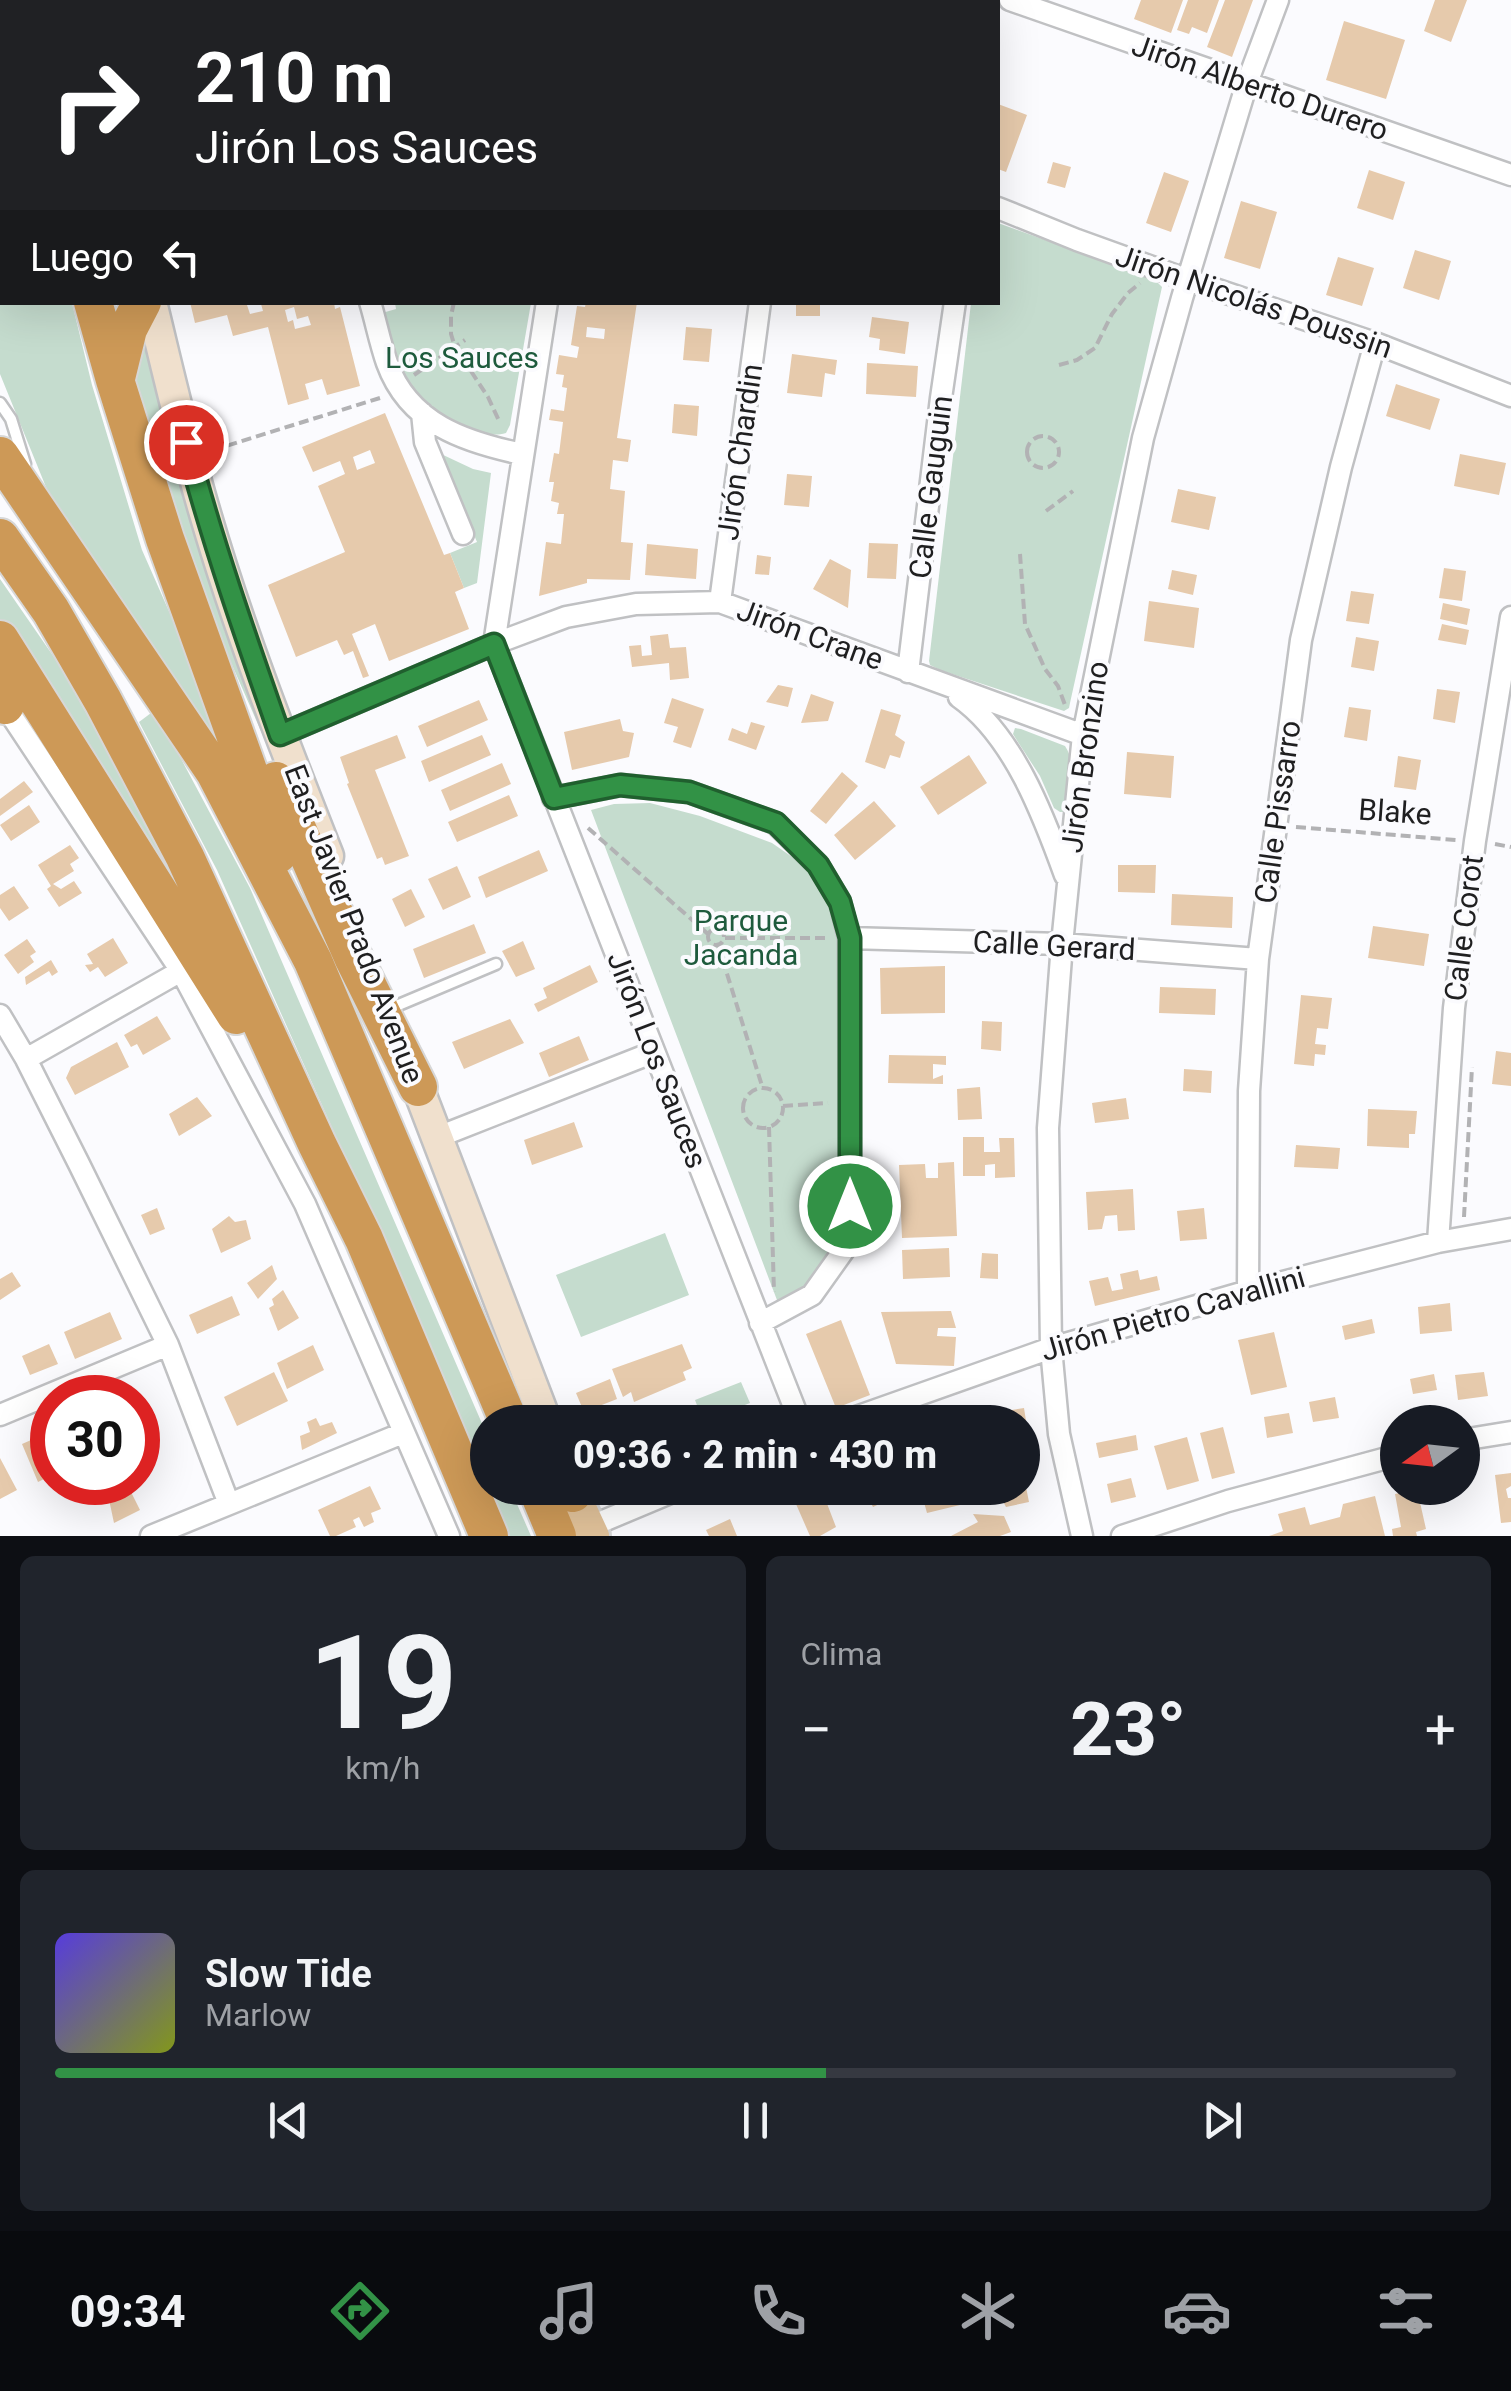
<!DOCTYPE html>
<html lang="es">
<head>
<meta charset="utf-8">
<style>
  body { margin:0; font-family:Roboto,sans-serif; background:#20242c; color:#f1f3f6; height:100vh; display:flex; flex-direction:column; font-size:38px; white-space:nowrap }
  * { box-sizing:border-box; margin:0 }
  p { font-size:32px; color:#9ea1a6 }
  .icon { flex:none; width:55px; height:55px; fill:none; stroke:currentColor; stroke-width:2; stroke-linecap:round; stroke-linejoin:round }
  .map { position:relative; height:1536px; overflow:hidden }
  .details { display:flex; flex-direction:column; gap:20px; padding:20px; background:#0d0f14; flex:1 }
  .details>* { flex:none }
  .guide { position:absolute; left:0px; top:0px; width:1000px; height:305px; box-shadow:0 10px 40px #0002; background:#202124; color:#fff; overflow:hidden }
  .needle { width:65px; rotate:255deg }
  .controls { position:absolute; left:1380px; top:1405px; display:grid; gap:20px }
  .controls a { display:grid; place-items:center; width:100px; height:100px; border-radius:50%; background:#171b24; box-shadow:0 10px 40px #0002; font-size:50px }
  .speed { position:absolute; left:30px; top:1375px; display:flex; gap:20px; font-size:50px; font-weight:700; text-align:center }
  .speed>* { display:grid; place-content:center; width:130px; height:130px; border-radius:50%; background:#171b24; box-shadow:0 10px 40px #0002; line-height:1 }
  .speed .limit { border:15px solid #d22; background:#fff; color:#111 }
  .pin { position:absolute; display:grid; place-items:center; width:85px; height:85px; color:#fff; margin:-42px; border:5px solid #fff; border-radius:50%; box-shadow:0 2px 10px #0007 }
  .me { position:absolute; width:110px; margin:-55px; rotate:0deg; stroke-linejoin:round; filter:drop-shadow(0 0 8px #0008) }
  .turn { display:flex; align-items:center; gap:35px; height:210px; padding:0 30px; font-size:45px }
  .turn .icon { width:130px; height:130px; stroke-width:2.5 }
  .turn b { display:block; font-size:70px; line-height:85px }
  .then { display:flex; align-items:center; height:95px; padding:0 30px; background:#0003; gap:20px; font-size:38px }
  .big { font-size:75px; font-weight:800; line-height:1.1 }
  .details .tile { flex:1; display:flex; flex-direction:column; justify-content:center; gap:15px; min-width:0; padding:0 35px; border-radius:15px; background:#20242c }
  .details .dial { align-items:center; gap:0 }
  .dial b { font-size:130px; line-height:1 }
  .song { display:flex; align-items:center; gap:30px }
  .cover { width:120px; height:120px; border-radius:15px; background:linear-gradient(135deg,hsl(250 70% 55%),hsl(70 70% 35%)) }
  .played { height:10px; border-radius:5px; background:linear-gradient(90deg,#329246 55%,#363941 55%) }
  .keys { display:flex; justify-content:space-around; direction:ltr }
  .heat { display:flex; justify-content:space-between; align-items:center; font-size:55px; direction:ltr }
  .details .tiles { flex:1; display:grid; gap:20px; grid-template-columns:1fr 1fr }
  .tile:last-child { grid-column:span 2 }
  .trip { position:absolute; left:470px; top:1405px; width:570px; height:100px; border-radius:50px; background:#171b24; box-shadow:0 10px 40px #0002; font-weight:800; line-height:100px; text-align:center }
  .tab-bar { display:flex; height:160px; justify-content:space-around; align-items:center; background:#090b0e; color:#9ea1a6 }
  .tab-bar .icon { width:70px; height:70px }
  .tab-bar .on { color:#329246 }
  .tab-bar b { font-size:45px; color:#f1f3f6 }
  .map>svg:first-child { display:block }
  .green { fill:#c5dcce }
  .building { fill:#e6caac; fill-rule:evenodd }
  .lines { fill:none; stroke-linecap:round; stroke-linejoin:round }
  .lane-casing { stroke:#c0c1c3; stroke-width:15 }
  .street-casing { stroke:#c0c1c3; stroke-width:25 }
  .secondary-casing { stroke:#c0c1c3; stroke-width:35 }
  .primary-casing { stroke:#d7d7d7; stroke-width:38 }
  .highway-casing { stroke:#d7d7d7; stroke-width:42 }
  .path { stroke:#b2b2b4; stroke-width:4; stroke-dasharray:10 5; stroke-linecap:butt }
  .lane { stroke:#fff; stroke-width:10 }
  .street { stroke:#fff; stroke-width:20 }
  .secondary { stroke:#f0e0cd; stroke-width:30 }
  .primary { stroke:#e1c29a; stroke-width:32 }
  .highway { stroke:#cd9957; stroke-width:38 }
  .route-casing { stroke:#205f2e; stroke-width:25 }
  .route { stroke:#329246; stroke-width:18 }
  .labels { text-anchor:middle; stroke-width:8; stroke-linejoin:round; paint-order:stroke }
  .street-label { font-size:30px; fill:#1f1f20; stroke:#fbfbfe }
  .park-label { font-size:30px; fill:#1e5b3d; stroke:#fbfbfe }
</style>
</head>
<body>
<div class="map">
<svg width="1511" height="1536" viewBox="0 0 1511 1536">
  <rect width="100%" height="100%" fill="#fbfbfe"/>
  <!-- green -->
  <path class="green" d="M0,0H24V2H2V302L72,303L92,385L142,550L220,727L208,734L48,492L0,374Z
    M998,223L1154,279L1162,287L1070,703L1069,708L1064,711L940,670L930,665L929,661L971,303L998,302Z
    M395,303H531L510,425L506,433C495,436 486,434 475,431C417,415 397,366 382,313L396,309Z
    M145,338L225,632L289,785L285,786L208,610L165,486L134,381L135,360Z
    M439,453L473,469L491,473L477,583L464,588L450,553L477,542Z
    M0,579L56,660L179,876L172,880L0,619Z
    M155,710L250,888L487,1435L488,1488H510L531,1536H504L359,1188L217,870L139,722Z
    M1015,728L1021,729L1065,746C1077,764 1070,786 1068,807L1064,812H1060L1054,808L1040,776L1016,739L1013,734Z
    M650,803L700,816L772,843L798,861L820,882L839,930L841,1194C839,1222 837,1255 818,1278C809,1290 792,1299 780,1308L591,810L614,804Z
    M665,1233L689,1295L581,1337L556,1275Z
    M741,1382L750,1403L703,1421L695,1400Z"/>
  <!-- building -->
  <path class="building" d="M1141,0H1183L1171,33L1134,19Z
    M1188,0H1219L1207,33L1192,27L1189,34L1177,30Z
    M1225,0H1253L1232,57L1207,47Z
    M1435,0H1467L1451,42L1424,31Z
    M1344,21L1405,40L1386,99L1326,80Z
    M998,104L1027,115L1006,172L998,169Z
    M1053,162L1071,167L1065,188L1047,183Z
    M1369,170L1405,182L1393,220L1357,208Z
    M1164,172L1189,181L1171,232L1146,223Z
    M1241,201L1277,212L1260,269L1224,258Z
    M1415,250L1451,261L1439,300L1403,288Z
    M1338,257L1374,268L1362,306L1326,295Z
    M190,302H246L250,314L263,311L261,304L266,302H334L335,309L340,307L360,386L327,395L322,379L305,384L309,399L288,405L268,327L233,336L227,315L195,323ZM294,307L297,319L308,316L311,325L295,329L293,320L288,322L285,310Z
    M586,302H637L617,438L631,440L628,462L613,460L610,489L625,491L621,542L633,543L630,580L587,579V583L539,596L546,542L561,544L564,514H557L559,503L551,501L554,482H549L554,453L559,454L563,422L549,420L551,409L564,411L567,388L562,387L564,375L556,374L559,355L577,358L579,347L571,345L574,325L577,306L585,307ZM587,327L605,329L604,339L586,337Z
    M796,302H820V316H796Z
    M872,317L909,322L905,354L879,350L880,339L869,337Z
    M686,327L712,329L709,362L683,360Z
    M792,354L837,360L835,375L825,373L822,397L787,393Z
    M867,363L918,366L916,397L866,394Z
    M1396,384L1440,399L1430,430L1386,416Z
    M674,404L699,406L697,436L672,433Z
    M385,413L444,555L450,553L464,588L455,592L469,629L389,661L375,624L352,634L369,676L363,678L353,651L344,655L337,640L296,657L268,585L345,552L318,486L345,474L340,461L313,472L302,447ZM370,450L375,463L357,470L353,457Z
    M1460,454L1506,463L1499,495L1454,486Z
    M787,474L812,476L809,507L784,505Z
    M1178,489L1216,497L1209,530L1171,522Z
    M869,543L898,544L896,579L867,578Z
    M647,544L698,549L696,579L645,575Z
    M757,555L771,557L769,575L755,574Z
    M830,559L851,570L848,608L813,589Z
    M1444,568L1466,571L1462,601L1439,598Z
    M1172,570L1197,575L1193,595L1168,589Z
    M1351,591L1374,594L1369,624L1346,621Z
    M1149,601L1199,608L1194,648L1144,641Z
    M1443,603L1470,609L1467,625L1440,619Z
    M1442,624L1469,630L1466,645L1438,640Z
    M668,634L670,648L686,647L689,678L670,680L669,663L632,667L629,646L641,645L642,656L652,655L650,636Z
    M1356,637L1379,641L1374,671L1351,667Z
    M778,685L793,688L788,707L766,702Z
    M1437,689L1460,692L1455,723L1433,719Z
    M811,694L834,702L828,721L801,723Z
    M672,698L704,709L691,748L673,742L678,727L664,723Z
    M479,700L488,720L427,747L418,726Z
    M1349,707L1371,710L1367,741L1344,737Z
    M881,709L901,715L895,735L905,742L900,758L890,755L885,769L865,762Z
    M620,719L623,731L634,733L629,757L572,770L564,732Z
    M751,722L765,726L756,750L728,740L732,728L747,734Z
    M397,735L406,758L375,770L409,856L385,865L382,857L377,859L347,784L349,783L340,757Z
    M482,735L491,755L429,782L421,761Z
    M1127,752L1174,756L1171,798L1124,794Z
    M969,755L987,783L938,815L920,787Z
    M1398,756L1421,760L1416,790L1394,787Z
    M502,763L511,784L450,811L441,790Z
    M842,772L858,786L826,824L810,811Z
    M24,781L33,792L0,816V799Z
    M509,795L518,816L457,842L448,822Z
    M874,801L896,826L855,860L834,835Z
    M29,805L40,822L11,841L0,825Z
    M70,845L79,858L70,864L74,871L53,884L61,889L74,881L82,893L59,907L47,889L51,886L38,865Z
    M539,850L548,871L486,898L478,877Z
    M1118,865H1156L1155,893L1118,892Z
    M457,866L471,897L443,910L428,879Z
    M14,886L29,908L9,921L0,908V895Z
    M411,889L425,917L405,927L392,899Z
    M1172,894L1233,897L1232,928L1171,925Z
    M474,924L486,953L424,978L413,949Z
    M1373,926L1429,934L1424,966L1368,958Z
    M113,938L128,963L105,977L98,967L90,972L85,965L93,964L87,954Z
    M27,939L36,952L30,956L34,962L18,974L4,955Z
    M523,941L535,969L516,977L502,951Z
    M51,960L58,972L52,976L49,971L26,985L25,977Z
    M590,965L598,982L538,1012L534,1004L547,998L543,988Z
    M945,966V1013L881,1014L880,968Z
    M1160,987L1216,989L1215,1015L1159,1013Z
    M1301,995L1332,998L1328,1029L1317,1028L1315,1044L1326,1045L1325,1055L1315,1054L1314,1066L1294,1064Z
    M157,1016L171,1039L143,1055L137,1044L131,1047L124,1035Z
    M510,1019L524,1043L464,1069L452,1042Z
    M982,1021L1002,1022L1001,1051L981,1049Z
    M579,1036L589,1060L549,1077L539,1053Z
    M117,1042L129,1067L75,1095L66,1078L71,1067Z
    M1496,1051L1511,1053V1086L1492,1084Z
    M889,1055L946,1056V1065L933,1064V1079L943,1075V1084L888,1083Z
    M1184,1069L1212,1071L1211,1093L1183,1091Z
    M980,1087L982,1119L958,1120L957,1089Z
    M197,1097L212,1116L179,1136L169,1114Z
    M1126,1098L1129,1119L1095,1123L1092,1103Z
    M1368,1109L1417,1111L1415,1134H1409V1148L1367,1146Z
    M574,1122L583,1147L532,1165L524,1140Z
    M963,1137H984V1152H1000L999,1138H1014L1015,1177L995,1178V1164L985,1165V1176H963Z
    M1296,1145L1340,1148L1338,1169L1294,1167Z
    M954,1162L957,1236L902,1238L899,1165L925,1164L926,1178H938V1163Z
    M1133,1189L1135,1230L1118,1231L1117,1215L1105,1216L1102,1229L1088,1230L1086,1192Z
    M157,1208L165,1229L150,1235L141,1215Z
    M1204,1208L1207,1239L1180,1241L1177,1211Z
    M229,1216L235,1222L246,1220L251,1239L221,1253L212,1229Z
    M949,1248L950,1277L903,1279L902,1250Z
    M982,1253L998,1254V1279L980,1278Z
    M272,1265L277,1279L258,1299L247,1283Z
    M1138,1270L1140,1280L1157,1276L1160,1290L1095,1306L1089,1281L1108,1277L1112,1291L1123,1289L1120,1274Z
    M12,1272L21,1286L0,1300V1279Z
    M283,1290L299,1318L278,1331L269,1308L274,1305L272,1299Z
    M232,1296L240,1315L197,1334L189,1315Z
    M1450,1303L1452,1331L1420,1334L1418,1307Z
    M951,1311L956,1328H938L937,1336L956,1337L954,1366L896,1364L881,1312Z
    M110,1312L122,1339L75,1359L64,1332Z
    M1372,1319L1375,1333L1345,1340L1342,1326Z
    M841,1320L870,1395L836,1408L806,1334Z
    M1274,1332L1287,1387L1251,1395L1238,1340Z
    M49,1344L58,1364L30,1375L22,1356Z
    M682,1344L692,1368L683,1372L686,1380L634,1402L631,1392L623,1397L612,1369Z
    M313,1345L324,1370L287,1389L277,1363Z
    M274,1372L288,1401L237,1426L224,1397Z
    M1484,1372L1488,1396L1458,1400L1455,1375Z
    M1434,1374L1437,1390L1413,1394L1410,1379Z
    M610,1379L617,1399L584,1412L576,1393Z
    M1335,1397L1339,1418L1313,1422L1309,1402Z
    M1024,1408L1027,1427L1022,1428V1422H973L974,1416Z
    M1289,1413L1293,1433L1267,1438L1264,1417Z
    M316,1418L320,1426L332,1422L337,1433L302,1450L300,1436L310,1432L307,1422Z
    M1223,1427L1235,1473L1212,1479L1200,1433Z
    M47,1433L52,1446V1475L38,1482L22,1444Z
    M1136,1435L1138,1450L1099,1458L1096,1443Z
    M1187,1437L1199,1481L1167,1490L1154,1446Z
    M0,1458L17,1490L0,1499Z
    M1511,1473V1486L1506,1489L1508,1498H1511V1522L1501,1523L1495,1475Z
    M1022,1477H1024L1029,1502L1006,1507L996,1488H1022Z
    M1131,1478L1136,1497L1111,1503L1107,1484Z
    M123,1482H126L140,1510L114,1523L107,1490Z
    M370,1486L381,1509L371,1513L374,1522L364,1527L359,1517L353,1520L356,1527L336,1536H330L318,1510Z
    M629,1488H650L616,1501L614,1494Z
    M789,1488H821L836,1527L820,1536H810Z
    M863,1488H887L892,1498L873,1507Z
    M920,1488H955L960,1505L927,1513Z
    M1417,1489L1426,1529L1416,1532L1417,1536H1393L1392,1529L1401,1527L1395,1494Z
    M1375,1496L1385,1536H1269L1283,1531L1278,1514L1305,1507L1310,1525L1340,1517L1343,1504Z
    M973,1514L1004,1516L1011,1532L1000,1536H951L978,1522Z
    M730,1519L737,1536H709L706,1530Z"/>
  <g class="lines">
    <defs>
      <path id="lane" d="M0,403L11,419L25,464
        M389,1009L496,964"/>
      <path id="street" d="M336,0L346,2
        M1010,0L1511,175
        M313,2V0
        M592,2V0
        M801,2V0
        M998,208L1077,240L1188,280L1375,343L1511,396
        M370,302C376,322 380,343 387,363C409,424 465,442 522,454
        M547,302L494,644L800,1422
        M422,413L425,442L463,534
        M720,602L760,302
        M908,672L941,398L955,302
        M959,697C1013,735 1043,814 1065,875
        M1,700L181,971L305,1204L449,1536
        M280,735L494,644L566,617L636,604L720,602L1083,735
        M553,798L621,785L689,792L775,823L818,865L840,902L849,938L850,1206L844,1250L812,1295L760,1323
        M849,938L1062,944L1258,959
        M0,1015L26,1059L79,1164L168,1345L229,1504
        M26,1059L181,971
        M438,1137L654,1052
        M1438,1242L1454,1008L1475,841L1511,617
        M1248,1291L1249,1091L1258,959L1279,805L1301,640L1341,467L1375,343
        M0,1415L168,1345
        M842,1422L1051,1348L1248,1291L1438,1242L1511,1229
        M1462,1440L1511,1432
        M589,1527L682,1488
        M151,1536L403,1433
        M1082,1536L1059,1434L1051,1348L1048,1128L1062,944L1083,735L1143,438L1182,298L1247,83L1278,0
        M1122,1536L1228,1501L1398,1455"/>
      <path id="secondary" d="M86,0L87,2
        M151,302C168,372 184,442 204,510C238,628 283,742 328,856
        M410,1067L546,1422"/>
      <path id="primary" d="M573,1493L593,1536"/>
      <path id="highway" d="M44,0V2
        M93,302L115,380L165,539L278,854
        M116,378L128,329L142,302
        M0,456L215,772L313,961L509,1422
        M0,538L51,611L103,701L185,857L317,1144L364,1239L489,1536
        M0,640L236,1015
        M0,684L5,705
        M276,781L354,959L418,1087
        M537,1488L557,1536
        M570,1488L573,1493"/>
    </defs>
    <!-- lane casing -->
    <use href="#lane" class="lane-casing"/>
    <!-- street casing -->
    <use href="#street" class="street-casing"/>
    <!-- secondary casing -->
    <use href="#secondary" class="secondary-casing"/>
    <!-- primary casing -->
    <use href="#primary" class="primary-casing"/>
    <!-- highway casing -->
    <use href="#highway" class="highway-casing"/>
    <!-- path -->
    <path class="path" d="M0,273L2,274
      M454,302L451,316V334L455,347L488,397L500,423
      M1059,365L1077,360L1095,348L1112,314L1128,293L1140,283
      M414,375L465,340
      M1027 452a16 16 0 1 1 32 0a16 16 0 1 1-32 0Z
      M213,450L380,398
      M1046,511L1073,491
      M1020,554L1025,624L1045,669L1058,686L1065,705
      M1296,827L1456,840
      M588,828L708,934
      M1495,844L1511,847
      M708 937a8 8 0 1 1 16 0a8 8 0 1 1-16 0Z
      M725,938H830
      M718,945L763,1089
      M743 1108a20 20 0 1 1 40 0a20 20 0 1 1-40 0Z
      M783,1106L828,1103
      M769,1127L774,1292
      M1464,1217L1472,1067"/>
    <!-- lane -->
    <use href="#lane" class="lane"/>
    <!-- street -->
    <use href="#street" class="street"/>
    <!-- secondary -->
    <use href="#secondary" class="secondary"/>
    <!-- primary -->
    <use href="#primary" class="primary"/>
    <!-- highway -->
    <use href="#highway" class="highway"/>
  </g>
  <g class="lines">
    <defs>
      <path id="route" d="M186,442C212,541 246,638 280,735L494,644L554,798L620,785L689,792L776,823L818,865L840,902L850,938V1206"/>
    </defs>
    <!-- route casing -->
    <use href="#route" class="route-casing"/>
    <!-- route -->
    <use href="#route" class="route"/>
  </g>
  <g class="labels">
    <!-- street labels -->
    <g class="street-label">
      <text transform="translate(1260 88) rotate(19)" y="10">Jirón Alberto Durero</text>
      <text transform="translate(1254 302) rotate(19)" y="10">Jirón Nicolás Poussin</text>
      <text transform="translate(740 452) rotate(-82)" y="10">Jirón Chardin</text>
      <text transform="translate(931 487) rotate(-83)" y="10">Calle Gauguin</text>
      <text transform="translate(810 635) rotate(20)" y="10">Jirón Crane</text>
      <text transform="translate(1085 757) rotate(-82)" y="10">Jirón Bronzino</text>
      <text transform="translate(1278 812) rotate(-82)" y="10">Calle Pissarro</text>
      <text transform="translate(1395 812) rotate(4)" y="10">Blake</text>
      <text transform="translate(354 924) rotate(69)" y="10">East Javier Prado Avenue</text>
      <text transform="translate(1464 928) rotate(-83)" y="10">Calle Corot</text>
      <text transform="translate(1054 946) rotate(3)" y="10">Calle Gerard</text>
      <text transform="translate(657 1060) rotate(69)" y="10">Jirón Los Sauces</text>
      <text transform="translate(1173 1314) rotate(-16)" y="10">Jirón Pietro Cavallini</text>
    </g>
    <!-- park labels -->
    <g class="park-label">
      <text x="462" y="368">Los Sauces</text>
      <text x="741" y="931">Parque<tspan x="741" dy="34">Jacanda</tspan></text>
    </g>
  </g>
</svg>
<div class="controls">
<a><svg class="needle" viewBox="-14 -14 28 28"><path d="M0-13l5 13h-10z" fill="#e53935"/><path d="M0 13l5-13h-10z" fill="#9ea1a6"/></svg></a>
</div>
<div class="speed"><div class="limit">30</div></div>
<div class="pin" style="left:186px;top:442px;background:#d93025"><svg class="icon" aria-label="arrive" viewBox="0 0 24 24"><path d="M6 21V4h12l-3 4 3 4H6"/></svg></div>
<svg class="me" style="left:850px;top:1206px" viewBox="-20 -20 40 40"><circle r="17" fill="#329246" stroke="#fff" stroke-width="3"/><path d="M0-11L8 9 0 5-8 9z" fill="#fff"/></svg>
<div class="trip">09:36 · 2 min · 430 m</div>
<div class="guide">
<div class="turn"><svg class="icon" aria-label="right" viewBox="0 0 24 24"><path d="M7 20v-9h11M14 6l5 5-5 5"/></svg><div><b>210 m</b>Jirón Los Sauces</div></div>
<div class="then">Luego<svg class="icon" aria-label="left" viewBox="0 0 24 24"><path d="M17 20v-9H6M10 6l-5 5 5 5"/></svg></div>
</div>
</div>
<section class="details">
<div class="tiles">
<div class="tile dial"><b>19</b><p>km/h</p></div>
<div class="tile"><p>Clima</p>
<div class="heat"><a>−</a><b class="big">23°</b><a>+</a></div>
</div>
<div class="tile">
<div class="song"><i class="cover"></i><div><b>Slow Tide</b><p>Marlow</p></div></div>
<div class="played"></div>
<div class="keys"><svg class="icon" aria-label="previous" viewBox="0 0 24 24"><path d="M18 5L8 12l10 7zM5 5v14"/></svg><svg class="icon" aria-label="pause" viewBox="0 0 24 24"><path d="M8 5v14M16 5v14"/></svg><svg class="icon" aria-label="next" viewBox="0 0 24 24"><path d="M6 5l10 7-10 7zM19 5v14"/></svg></div>
</div>
</div>
</section>
<nav class="tab-bar">
<b>09:34</b>
<svg class="icon on" aria-label="directions" viewBox="0 0 24 24"><path d="M12 3l9 9-9 9-9-9zM9 14v-3h6M13 9l2 2-2 2"/></svg>
<svg class="icon" aria-label="music" viewBox="0 0 24 24"><path d="M9 18V5l10-2v13"/><circle cx="6" cy="18" r="3"/><circle cx="16" cy="16" r="3"/></svg>
<svg class="icon" aria-label="phone" viewBox="0 0 24 24"><path d="M5 4h4l2 5-3 2q2 4 5 5l2-3 5 2v4C11 20 4 13 5 4z"/></svg>
<svg class="icon" aria-label="climate" viewBox="0 0 24 24"><path d="M12 3v18M4 7l16 10M4 17L20 7"/></svg>
<svg class="icon" aria-label="car" viewBox="0 0 24 24"><path d="M5 17H2v-5l4-1 3-4h7l3 4 3 1v5h-3M9 17h6M6 11h13"/><circle cx="7" cy="17" r="2"/><circle cx="17" cy="17" r="2"/></svg>
<svg class="icon" aria-label="filters" viewBox="0 0 24 24"><path d="M4 7h16M4 17h16"/><circle cx="9" cy="7" r="2"/><circle cx="15" cy="17" r="2"/></svg>
</nav>
</body>
</html>
